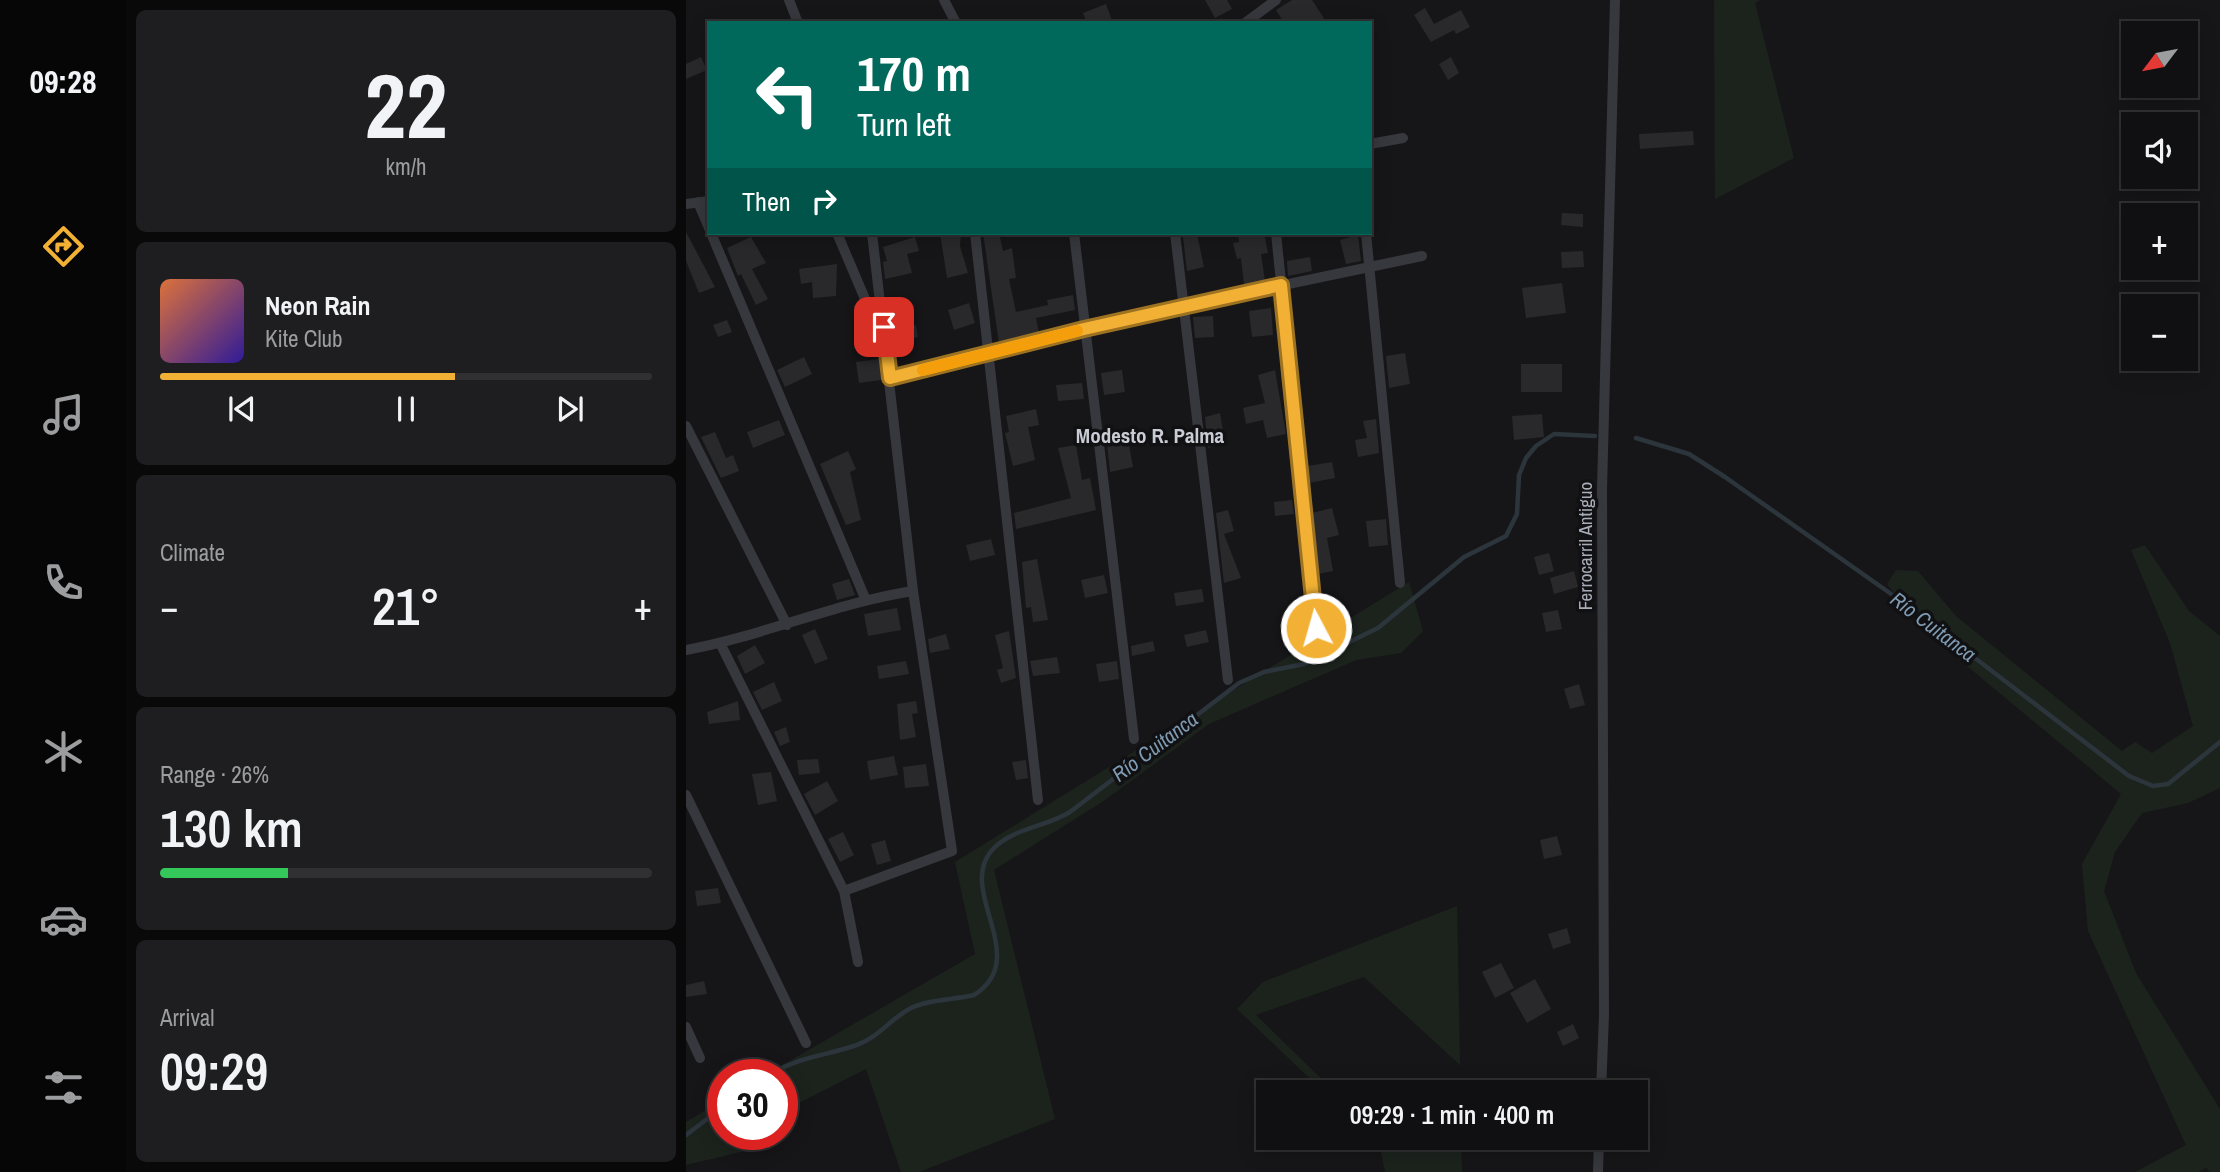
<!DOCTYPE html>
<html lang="en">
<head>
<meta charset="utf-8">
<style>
  body { margin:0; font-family:"Archivo Narrow",sans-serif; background:#1e1e20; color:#f1f3f6; height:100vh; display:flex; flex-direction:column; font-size:26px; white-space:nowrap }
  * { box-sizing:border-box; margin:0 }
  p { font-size:23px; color:#9c9d9f }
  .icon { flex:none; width:38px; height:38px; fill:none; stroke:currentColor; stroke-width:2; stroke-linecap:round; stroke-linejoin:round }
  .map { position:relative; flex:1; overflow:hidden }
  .side { display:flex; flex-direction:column; gap:10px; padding:10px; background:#09090a; width:560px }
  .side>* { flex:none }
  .banner { position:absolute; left:21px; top:21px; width:665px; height:214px; border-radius:0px; box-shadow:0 4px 18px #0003,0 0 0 2px #303032; background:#00695c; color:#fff; overflow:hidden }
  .needle { width:46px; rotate:238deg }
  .buttons { position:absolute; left:1435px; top:21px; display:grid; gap:14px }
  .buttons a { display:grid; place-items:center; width:77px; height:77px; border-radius:0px; background:#101012; box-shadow:0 4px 18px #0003,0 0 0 2px #303032; font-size:35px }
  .speed { position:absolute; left:21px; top:1059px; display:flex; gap:14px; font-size:35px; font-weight:700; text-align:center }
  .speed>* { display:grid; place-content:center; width:91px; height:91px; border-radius:50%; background:#101012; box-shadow:0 4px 18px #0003,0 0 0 2px #303032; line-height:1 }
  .speed .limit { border:10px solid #d22; background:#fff; color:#111 }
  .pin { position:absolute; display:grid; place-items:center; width:60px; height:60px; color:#fff; margin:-30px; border-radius:14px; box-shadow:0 4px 10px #0006 }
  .me { position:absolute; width:77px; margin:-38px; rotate:354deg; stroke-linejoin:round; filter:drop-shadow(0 0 5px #0008) }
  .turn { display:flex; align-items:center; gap:24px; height:147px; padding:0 35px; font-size:32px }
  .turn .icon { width:91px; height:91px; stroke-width:2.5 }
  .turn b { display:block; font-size:49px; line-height:60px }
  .then { display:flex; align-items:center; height:66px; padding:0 35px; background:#0003; gap:14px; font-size:26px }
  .big { font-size:52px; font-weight:600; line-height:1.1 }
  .side .tile { flex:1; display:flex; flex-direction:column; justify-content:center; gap:10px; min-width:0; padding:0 24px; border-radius:10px; background:#1e1e20 }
  .side .dial { align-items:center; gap:0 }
  .dial b { font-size:91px; line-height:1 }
  .song { display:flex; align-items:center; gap:21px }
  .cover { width:84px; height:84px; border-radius:10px; background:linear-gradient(135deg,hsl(20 70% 55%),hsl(250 70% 35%)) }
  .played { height:7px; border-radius:4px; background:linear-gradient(90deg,#f2b134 60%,#303032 60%) }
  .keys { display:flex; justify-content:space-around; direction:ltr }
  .heat { display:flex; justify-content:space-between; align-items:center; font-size:38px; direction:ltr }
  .charge { height:10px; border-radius:5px; background:linear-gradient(90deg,#34c759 26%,#303032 0) }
  .trip { position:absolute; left:570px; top:1080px; width:392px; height:70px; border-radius:0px; background:#101012; box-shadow:0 4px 18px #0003,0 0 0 2px #303032; font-weight:600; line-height:70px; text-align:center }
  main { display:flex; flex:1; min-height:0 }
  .tabs { display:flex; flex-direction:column; width:126px; justify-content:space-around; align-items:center; background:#060607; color:#9c9d9f }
  .tabs .icon { width:49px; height:49px }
  .tabs .active { color:#f2b134 }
  .tabs b { font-size:32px; color:#f1f3f6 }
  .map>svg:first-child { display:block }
  .green { fill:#1c231d }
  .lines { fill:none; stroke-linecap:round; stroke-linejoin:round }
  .stream { stroke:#2c353c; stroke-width:4.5 }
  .building { fill:#29292c }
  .minor { stroke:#37383d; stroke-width:10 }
  .route-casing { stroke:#9d7322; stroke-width:18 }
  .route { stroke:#f2b134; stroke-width:12 }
  .slow { stroke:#f59e0b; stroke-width:12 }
  .labels { text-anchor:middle; stroke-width:7; stroke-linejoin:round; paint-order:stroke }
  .street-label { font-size:19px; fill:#a8adb8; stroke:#111113 }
  .neighbourhood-label { font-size:21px; font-weight:bold; fill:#c9ccd4; stroke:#111113 }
  .water-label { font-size:21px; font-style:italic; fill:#7f9bb3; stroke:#111113 }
</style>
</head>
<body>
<main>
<nav class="tabs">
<b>09:28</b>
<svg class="icon active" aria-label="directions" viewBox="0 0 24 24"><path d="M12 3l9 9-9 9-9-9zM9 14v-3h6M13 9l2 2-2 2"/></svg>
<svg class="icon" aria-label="music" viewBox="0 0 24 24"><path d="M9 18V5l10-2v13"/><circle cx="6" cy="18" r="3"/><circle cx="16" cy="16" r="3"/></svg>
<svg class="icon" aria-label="phone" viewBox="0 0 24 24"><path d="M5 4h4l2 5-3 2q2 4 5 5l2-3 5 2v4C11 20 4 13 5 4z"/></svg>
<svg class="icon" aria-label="climate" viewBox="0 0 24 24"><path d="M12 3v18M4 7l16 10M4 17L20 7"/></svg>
<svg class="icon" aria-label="car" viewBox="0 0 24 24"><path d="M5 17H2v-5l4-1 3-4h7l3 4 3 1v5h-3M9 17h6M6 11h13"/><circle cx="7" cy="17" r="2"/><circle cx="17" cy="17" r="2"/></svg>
<svg class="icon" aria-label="filters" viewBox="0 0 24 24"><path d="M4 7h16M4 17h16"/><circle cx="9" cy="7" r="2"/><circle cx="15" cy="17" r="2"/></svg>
</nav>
<section class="side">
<div class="tile dial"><b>22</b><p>km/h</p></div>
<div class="tile">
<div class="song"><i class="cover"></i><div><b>Neon Rain</b><p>Kite Club</p></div></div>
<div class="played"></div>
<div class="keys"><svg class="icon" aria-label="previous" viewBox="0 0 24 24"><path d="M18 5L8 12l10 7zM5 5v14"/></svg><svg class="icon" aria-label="pause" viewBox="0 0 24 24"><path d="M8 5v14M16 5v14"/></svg><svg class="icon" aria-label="next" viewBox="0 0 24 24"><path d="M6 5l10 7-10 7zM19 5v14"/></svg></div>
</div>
<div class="tile"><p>Climate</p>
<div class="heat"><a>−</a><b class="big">21°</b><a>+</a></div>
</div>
<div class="tile"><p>Range · 26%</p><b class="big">130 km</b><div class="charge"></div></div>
<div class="tile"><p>Arrival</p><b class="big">09:29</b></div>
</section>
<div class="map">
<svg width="1534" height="1172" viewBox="0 0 1534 1172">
  <rect width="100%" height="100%" fill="#161618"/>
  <!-- green -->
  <path class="green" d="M1028,0H1074L1069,3L1108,158L1029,199Z
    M1459,545L1503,611L1534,636V788L1502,803L1456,813L1429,852L1418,891L1450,973L1534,1109V1172H1524L1520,1168L1512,1172H1449L1500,1145L1402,931L1396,864L1435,794L1233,626L1201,584L1210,570L1232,571L1270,616L1436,751L1449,742L1466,753L1507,726L1484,643L1445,550Z
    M723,582L737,631L715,653L670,660L523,724L419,800L308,870L369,1119L233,1172H215L180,1069L105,1107L96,1126V1074H81L289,954L269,862Z
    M771,906L774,1065L678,977L570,1015L649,1092H638L551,1009L577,982Z
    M37,1100V1134H93L88,1144L0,1165V1122Z
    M686,1138L700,1140L703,1138H775L776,1172H699L694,1146Z"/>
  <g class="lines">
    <!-- stream -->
    <path class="stream" d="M950,438L1003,454L1039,477L1208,596L1443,776L1467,786L1482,784L1534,742
      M85,1074C115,1056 139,1056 171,1045C193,1037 204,1019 225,1008C244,999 267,1000 288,995C348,957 267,889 308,848C328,828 360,827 384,812L553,683L578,672L618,664L692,628L778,557L820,536L831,514L833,475L840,458L850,446L868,434L909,436
      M0,1135L37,1107"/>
  </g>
  <!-- building -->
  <path class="building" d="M519,0H541L546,9L529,18Z
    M606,0H626L641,23H598L590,10Z
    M420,4L427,23H401L397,13Z
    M739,8L748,24L775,10L784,27L770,34L768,30L745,42L728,15Z
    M15,57L21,70L0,79V64Z
    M765,57L773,73L762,80L753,64Z
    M1007,131L1008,145L954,149L953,134Z
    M876,213L897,214V227L875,225Z
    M0,232L29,287L13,293L0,261Z
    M254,233H275L274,246L282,273L261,278Z
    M297,233H313L317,251L326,248L330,278L323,279L330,312L362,305L361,300L387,295L389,310L350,318L353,333L313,343Z
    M552,233H578L582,253L575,254L579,281L558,285L555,258L551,259L547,243L553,242Z
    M511,234L518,267L501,271L497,237Z
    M672,235L675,261L660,264L654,240Z
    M65,237L80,263L66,269L82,299L70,305L55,274L52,276L41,248Z
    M229,237L233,251L221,254L226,273L199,279L197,262L201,261L197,247Z
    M897,251L898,267L876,268L875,252Z
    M624,257L626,271L602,276L601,261Z
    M151,264L150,296L127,298L126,282L115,284L113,269Z
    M876,283L880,313L840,318L836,288Z
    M283,303L289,323L268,330L262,310Z
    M585,308L587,335L566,337L563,311Z
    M527,316L528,337L509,338L507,317Z
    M41,320L46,332L32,337L27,325Z
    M230,325L232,337L225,339L227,351L211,353L209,342L214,341L212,329Z
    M719,353L724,384L703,388L700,356Z
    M118,357L126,374L99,387L91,370Z
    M193,359L195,380L173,383L170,362Z
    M835,364H876V392H835Z
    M436,370L439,392L418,395L415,373Z
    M589,370L600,434L581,438L577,420L560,424L557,408L579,403L572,375Z
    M396,383L398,399L372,401L370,385Z
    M350,409L353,425L342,427L349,460L327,466L319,433L323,432L320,416Z
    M534,413L539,443L522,448L519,417Z
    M856,414L858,437L828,440L826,416Z
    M690,419L693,453L672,457L669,440L681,438L677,421Z
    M93,420L99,435L67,448L61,432Z
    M29,432L40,458L47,455L53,471L35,478L15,437Z
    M442,440L447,467L424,472L421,444Z
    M390,445L396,480L404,478L410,510L330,529L328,513L385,498L372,448Z
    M162,451L170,469L164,472L175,520L160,525L134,464Z
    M646,462L649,478L623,483L622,466Z
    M606,500L608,514L589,516L588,502Z
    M646,508L653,535L641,538L647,571L632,574L626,513Z
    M542,510L548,531L538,534L555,578L538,583L530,513Z
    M700,519L702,545L683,547L680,521Z
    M305,539L309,555L284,561L280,545Z
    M863,553L868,571L853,575L848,557Z
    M351,559L362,620L347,622L345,607L340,608L336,562Z
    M888,571L892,587L868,594L864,578Z
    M418,575L422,593L399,598L395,580Z
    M163,579L169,595L151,600L146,584Z
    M516,589L518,602L490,606L488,593Z
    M211,608L215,630L182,636L178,614Z
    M872,610L876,629L860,632L856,613Z
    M129,629L142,659L129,664L116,635Z
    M520,630L523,642L501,647L498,635Z
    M323,631L330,678L315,683L311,670L317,668L309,635Z
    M260,634L264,649L244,653L242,639Z
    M467,641L469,651L446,656L445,646Z
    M69,645L79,663L59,674L51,656Z
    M371,657L374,673L347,676L344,661Z
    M220,661L223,674L193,679L191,666Z
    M431,661L433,679L413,682L410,664Z
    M88,682L96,701L76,710L67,692Z
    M893,684L899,705L884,709L878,689Z
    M52,701L54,720L23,724L21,712Z
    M230,701L232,713L226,714L230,737L214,740L211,704Z
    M100,727L104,742L94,746L88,732Z
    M208,756L212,775L184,780L181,761Z
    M132,759L134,773L113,775L111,760Z
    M340,760L342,778L330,780L326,762Z
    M240,764L243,786L219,788L217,767Z
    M85,772L91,801L72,805L66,774Z
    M141,781L152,801L129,815L118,794Z
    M157,832L168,855L154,862L142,839Z
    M871,836L876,855L858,859L854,840Z
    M199,840L205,861L191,865L185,844Z
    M32,888L35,903L11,906L9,891Z
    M881,928L885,943L867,949L862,934Z
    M815,963L828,988L809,998L796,972Z
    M849,979L865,1009L841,1023L824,993Z
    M18,981L21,994L0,997V985Z
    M887,1024L893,1038L877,1046L871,1032Z"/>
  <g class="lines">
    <!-- minor -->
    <path class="minor" d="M103,0L112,23
      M258,0L270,23
      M559,23L590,0
      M684,144L717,138
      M12,202L23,228
      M0,204L23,201
      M25,233L179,598
      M151,233L196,339
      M289,233L352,800
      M388,233L448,739
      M489,233L542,680
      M590,233L630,628
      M680,233L714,583
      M204,378L497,306L736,256
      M0,426L101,625
      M34,643L158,891L172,962
      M0,650C77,636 149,603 227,591
      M0,795L120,1043
      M158,891L266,851L227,591L186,233
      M0,1027L14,1058
      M915,1092L918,1015L916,489L929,0
      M912,1172L913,1138"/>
  </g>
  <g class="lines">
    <defs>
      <path id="route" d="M198,327L204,378L398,329L595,285L630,628"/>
    </defs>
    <!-- route casing -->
    <use href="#route" class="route-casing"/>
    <!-- route -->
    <use href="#route" class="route"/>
    <!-- slow -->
    <path class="slow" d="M237,370L391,331"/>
  </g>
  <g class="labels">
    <!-- street labels -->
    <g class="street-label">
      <text transform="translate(899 546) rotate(-90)" y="7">Ferrocarril Antiguo</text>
    </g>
    <!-- neighbourhood labels -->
    <g class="neighbourhood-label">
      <text x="464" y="443">Modesto R. Palma</text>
    </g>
    <!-- water labels -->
    <g class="water-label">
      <text transform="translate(1247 627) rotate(37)" y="7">Río Cuitanca</text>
      <text transform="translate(469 747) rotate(-37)" y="7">Río Cuitanca</text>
    </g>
  </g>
</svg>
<div class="buttons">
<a><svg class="needle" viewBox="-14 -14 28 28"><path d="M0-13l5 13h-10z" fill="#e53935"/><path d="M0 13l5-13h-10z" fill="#9c9d9f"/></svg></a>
<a><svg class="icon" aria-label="sound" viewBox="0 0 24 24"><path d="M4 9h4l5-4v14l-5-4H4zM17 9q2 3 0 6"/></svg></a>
<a>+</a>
<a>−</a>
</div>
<div class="speed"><div class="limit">30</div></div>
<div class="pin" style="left:198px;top:327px;background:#d93025"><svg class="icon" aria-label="arrive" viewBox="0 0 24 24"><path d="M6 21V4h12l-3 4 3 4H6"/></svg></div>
<svg class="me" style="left:630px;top:628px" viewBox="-20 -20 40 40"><circle r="17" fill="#f2b134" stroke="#fff" stroke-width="3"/><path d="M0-11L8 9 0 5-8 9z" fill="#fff"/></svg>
<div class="trip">09:29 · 1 min · 400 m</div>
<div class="banner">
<div class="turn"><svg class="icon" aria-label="left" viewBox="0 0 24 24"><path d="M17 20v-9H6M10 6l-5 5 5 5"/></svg><div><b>170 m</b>Turn left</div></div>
<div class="then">Then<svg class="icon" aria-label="right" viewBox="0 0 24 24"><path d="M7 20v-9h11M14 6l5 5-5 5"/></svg></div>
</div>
</div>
</main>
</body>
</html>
